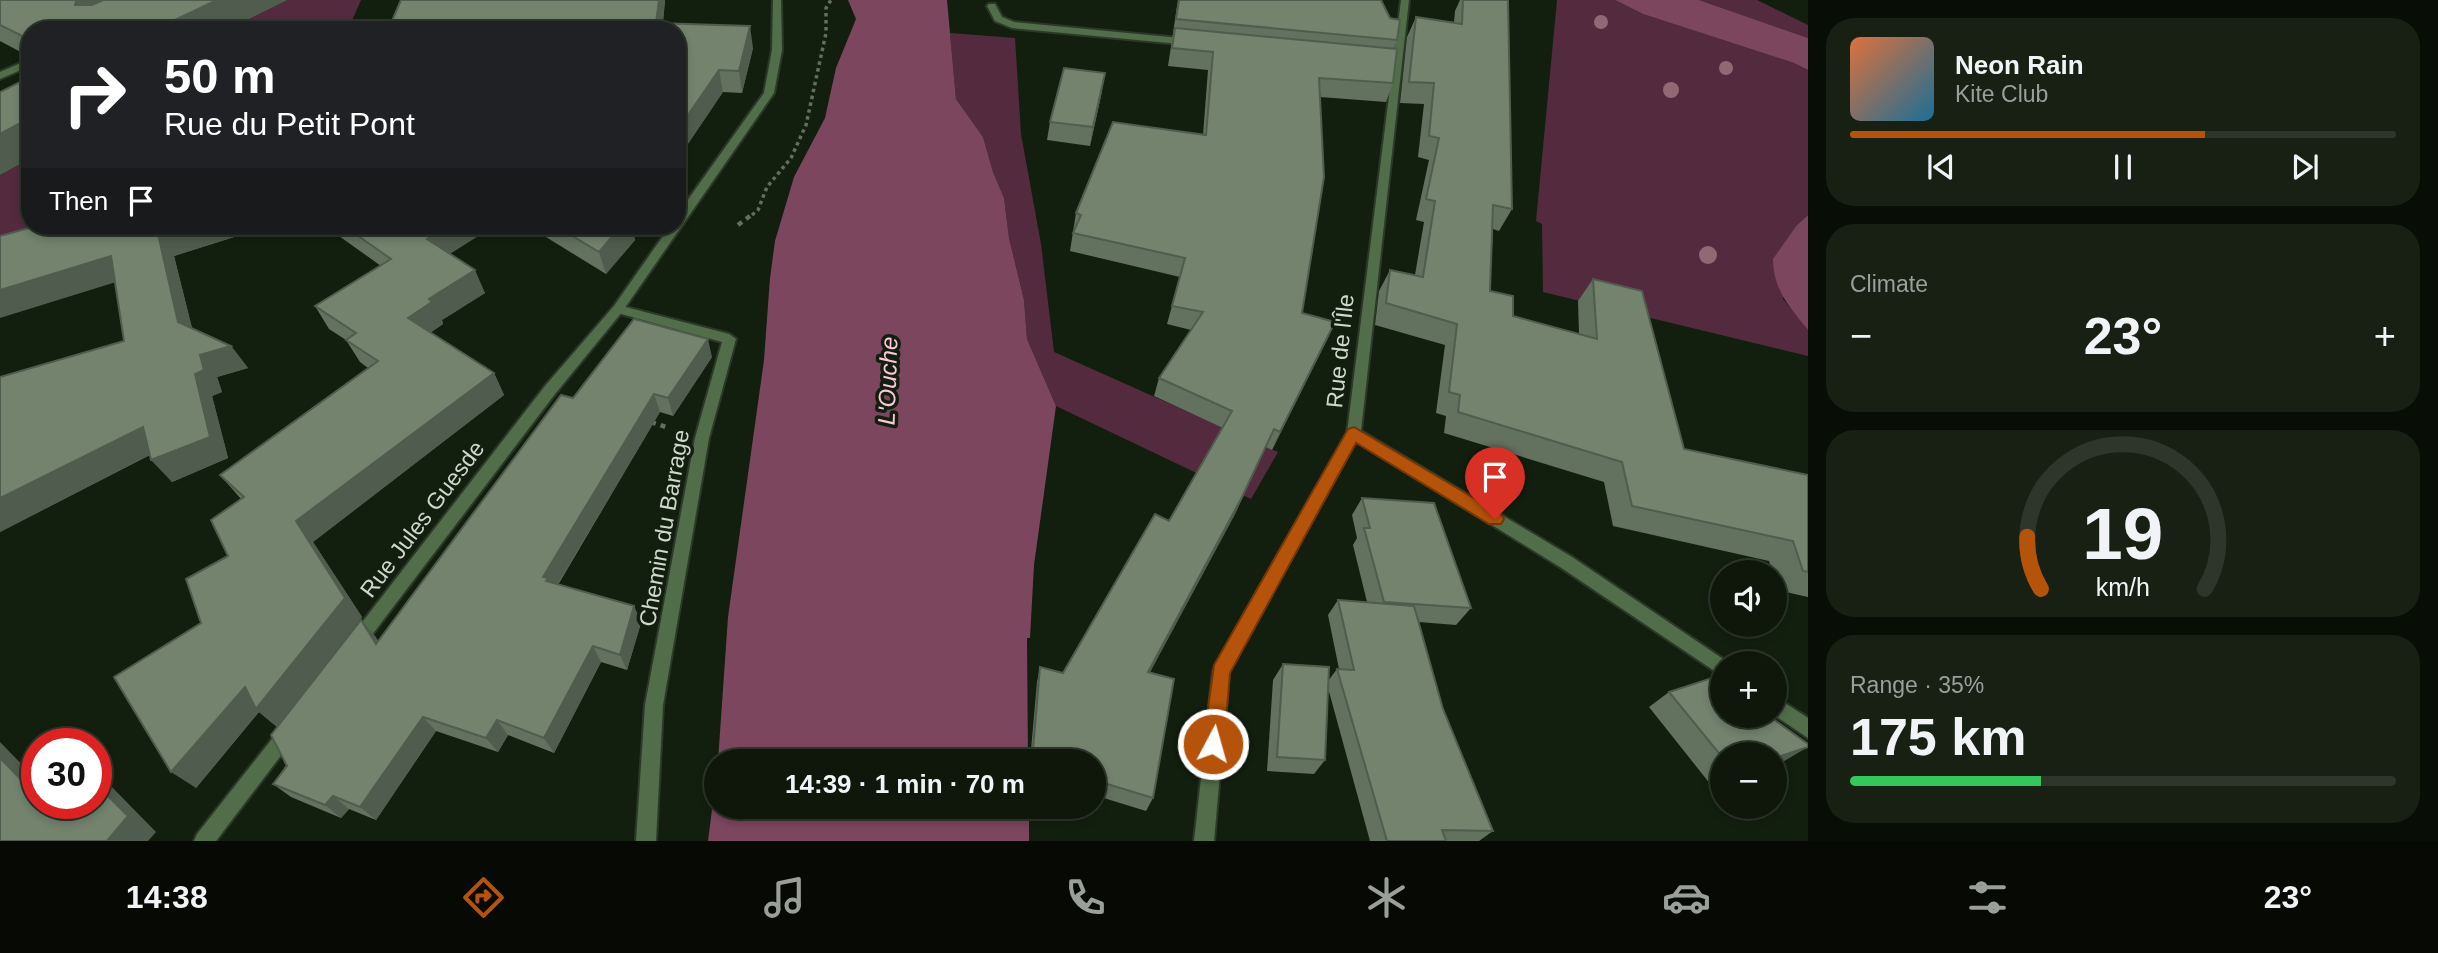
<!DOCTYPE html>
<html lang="en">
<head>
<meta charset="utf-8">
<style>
  body { margin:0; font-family:Arial,sans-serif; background:#172013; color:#f1f3f6; height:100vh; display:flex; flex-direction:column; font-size:26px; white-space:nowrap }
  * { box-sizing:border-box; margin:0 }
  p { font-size:23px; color:#9b9f9c }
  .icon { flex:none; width:38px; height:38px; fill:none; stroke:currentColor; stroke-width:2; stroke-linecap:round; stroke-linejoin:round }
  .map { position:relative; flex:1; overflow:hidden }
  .drawer { display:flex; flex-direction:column; gap:18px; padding:18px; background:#080d06; width:630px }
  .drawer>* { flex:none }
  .top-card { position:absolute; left:21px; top:21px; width:665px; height:214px; border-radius:28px; box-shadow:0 4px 10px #0003,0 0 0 2px #2e362b; background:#202124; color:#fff; overflow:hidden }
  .fabs { position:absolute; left:1710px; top:560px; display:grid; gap:14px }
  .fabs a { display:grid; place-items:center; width:77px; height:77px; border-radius:50%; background:#0e170a; box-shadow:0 4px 10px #0003,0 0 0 2px #2e362b; font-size:35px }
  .speed { position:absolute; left:21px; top:728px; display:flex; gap:14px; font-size:35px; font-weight:700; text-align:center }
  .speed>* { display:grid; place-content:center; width:91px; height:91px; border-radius:50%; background:#0e170a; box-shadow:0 4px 10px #0003,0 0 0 2px #2e362b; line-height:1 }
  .speed .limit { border:10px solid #d22; background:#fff; color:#111 }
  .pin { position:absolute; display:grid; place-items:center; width:60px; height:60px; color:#fff; margin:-72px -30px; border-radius:50% 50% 50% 0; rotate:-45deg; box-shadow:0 0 7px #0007 }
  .pin .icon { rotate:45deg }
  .me { position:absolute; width:77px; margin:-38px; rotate:6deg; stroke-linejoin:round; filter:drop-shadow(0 0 5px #0008) }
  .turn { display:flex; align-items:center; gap:24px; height:147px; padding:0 28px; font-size:32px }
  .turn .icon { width:91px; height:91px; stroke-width:2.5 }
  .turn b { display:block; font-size:49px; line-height:60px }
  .then { display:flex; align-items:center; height:66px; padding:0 28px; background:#0003; gap:14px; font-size:26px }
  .big { font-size:52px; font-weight:700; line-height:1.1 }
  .drawer .widget { flex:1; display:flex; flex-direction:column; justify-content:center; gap:10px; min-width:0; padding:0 24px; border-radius:28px; background:#172013 }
  .drawer .dial { align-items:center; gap:0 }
  .dial svg { height:182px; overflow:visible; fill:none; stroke:#2e362b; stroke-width:7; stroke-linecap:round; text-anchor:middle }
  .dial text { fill:#f1f3f6; stroke:none }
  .song { display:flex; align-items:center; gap:21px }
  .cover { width:84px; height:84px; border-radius:10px; background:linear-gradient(135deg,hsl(20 70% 55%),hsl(200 70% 35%)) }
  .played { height:7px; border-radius:4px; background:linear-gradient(90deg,#b45309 65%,#2e362b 65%) }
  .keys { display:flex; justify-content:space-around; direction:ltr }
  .heat { display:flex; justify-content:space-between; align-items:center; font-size:38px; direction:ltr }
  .charge { height:10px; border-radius:5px; background:linear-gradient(90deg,#34c759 35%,#2e362b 0) }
  .trip { position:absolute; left:704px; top:749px; width:402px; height:70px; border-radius:35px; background:#0e170a; box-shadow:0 4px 10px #0003,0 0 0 2px #2e362b; font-weight:700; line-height:70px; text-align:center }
  .menu { display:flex; height:112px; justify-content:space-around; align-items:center; background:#060904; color:#9b9f9c }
  .menu .icon { width:49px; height:49px }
  .menu .active { color:#b45309 }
  .menu b { font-size:32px; color:#f1f3f6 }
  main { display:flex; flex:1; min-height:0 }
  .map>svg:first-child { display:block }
  .green { fill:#542b3e }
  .water { fill:#7c465f }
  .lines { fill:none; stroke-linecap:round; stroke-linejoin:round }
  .minor-casing { stroke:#2c3929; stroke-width:4 }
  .tertiary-casing { stroke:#2c3929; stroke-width:4 }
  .path-far1 { stroke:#636e60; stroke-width:3.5; stroke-dasharray:3.5 3.5; stroke-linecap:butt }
  .path { stroke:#636e60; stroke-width:4.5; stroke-dasharray:5 5; stroke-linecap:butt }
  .minor { fill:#526d4a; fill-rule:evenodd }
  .tertiary { fill:#526d4a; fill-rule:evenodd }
  .tree { fill:#926875 }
  .wall { fill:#63715f }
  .shaded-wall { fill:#505c4d }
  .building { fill:#73836e; stroke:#505c4d; stroke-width:2 }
  .route { fill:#b45309; stroke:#753606; stroke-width:2 }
  .labels { text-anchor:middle; stroke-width:7; stroke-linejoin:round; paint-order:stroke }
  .street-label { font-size:23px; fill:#cfd8cd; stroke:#121f0e }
  .water-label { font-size:24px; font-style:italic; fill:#fcc6dc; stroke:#121f0e }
</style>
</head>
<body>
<main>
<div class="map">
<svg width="1808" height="841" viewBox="0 0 1808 841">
  <rect width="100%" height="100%" fill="#121f0e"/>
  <!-- green -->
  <path class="green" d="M287,0H361L348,30H226Z
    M1557,0H1615L1643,14L1794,63L1808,70V215L1797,225L1783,299L1808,330V356L1543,292L1542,224L1536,221Z
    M1699,0H1757L1808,25V38Z
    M950,33L1015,38L1021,134L1041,244L1054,352L1278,452L1251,499L1056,406L1027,339L1024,300L1009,238L1004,198L993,172L983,137L956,99Z
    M30,159V226H56L0,242V175Z"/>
  <!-- water -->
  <path class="water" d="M848,0H947L956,99L983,137L993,172L1004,198L1009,238L1024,300L1027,339L1056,406L1034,565L1030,638H1027L1028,761H718L728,617L764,360L770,278L775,241L794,177L825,118L836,68L856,19Z
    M1615,0H1699L1808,38V70L1794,63L1643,14Z
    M1808,215V330C1790,308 1773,289 1773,259L1797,225Z
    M716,778V807H1029V841H708Z"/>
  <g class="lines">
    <defs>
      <path id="minor" d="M1401,0H1409L1361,431L1572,557L1729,663H1722V674L1716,672L1560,567L1356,441L1229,672L1214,841H1194L1213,671L1347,433Z
        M989,4H995L1002,17L1014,22L1190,39L1195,42L1190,45L1012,28L995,21L987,6Z
        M30,59V66L0,79V72Z
        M618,305L729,334L736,339L709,438L663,705L656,841H636L645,705L695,438L722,342L614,312L612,309Z
        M1774,696L1808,718V738L1774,715Z"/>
      <path id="tertiary" d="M773,0H781L782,50L774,93L622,312L555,394L362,648L356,651L350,648L348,643L350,638L545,386L614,306L670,226H677V215L764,93L772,50Z
        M289,722L295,725L298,731L295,737L216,841H194L197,834L283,725Z"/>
    </defs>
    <!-- minor casing -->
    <use href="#minor" class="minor-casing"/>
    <!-- tertiary casing -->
    <use href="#tertiary" class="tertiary-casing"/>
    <!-- path-far1 -->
    <path class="path-far1" d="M752,215L758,210L767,187L791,158L806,125L826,33V8L831,0"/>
    <!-- path -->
    <path class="path" d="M738,225L754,213
      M651,422L669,428"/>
    <!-- minor -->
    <use href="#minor" class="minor"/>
    <!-- tertiary -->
    <use href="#tertiary" class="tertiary"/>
  </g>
  <!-- trees -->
  <g class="tree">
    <circle cx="1601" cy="22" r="7"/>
    <circle cx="1726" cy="68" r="7"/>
    <circle cx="1671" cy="90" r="8"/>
    <circle cx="1708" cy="255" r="9"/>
  </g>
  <!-- wall -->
  <path class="wall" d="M0,0H287L226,30H30V57L0,41Z
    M401,0H665L663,23L753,48L742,93L723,92L677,160V30Z
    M1178,0H1381L1397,40L1394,49L1393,83L1386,102L1320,97L1302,313L1335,322L1272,450L1266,447L1235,514L1150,672L1153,798L1146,811L1094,795V761H1030L1037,682L1040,667L1063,673L1169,521L1223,428L1154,396L1159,378L1191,330L1167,324L1180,277L1070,251L1076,213L1203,135L1208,70L1168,66Z
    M1460,0H1508L1512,209L1499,231L1493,229L1490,291L1513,316L1579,334L1578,301L1593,279L1684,449L1808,475V597L1777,590L1774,580V572H1772L1769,561L1613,526L1604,482L1444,433L1446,416L1436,413L1445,345L1375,325L1379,291L1390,270L1415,275L1424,222L1416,220L1429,160L1418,157L1424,104L1400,103L1407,37L1416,17L1454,22L1455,11Z
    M1102,91L1090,146L1047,140L1050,122Z
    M36,226H274L256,236L250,232L174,256L192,328L231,346L248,368L217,377L222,392L212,396L228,458L172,482L150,455L0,532V377L124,341L115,282Z
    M325,226H494L449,254L485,293L442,320L443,324L430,333L494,373L504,395L313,542L362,617L277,727L259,712L196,788L201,623L228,556L241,499L220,475L368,368L360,362L346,340L329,329L315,306L381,266Z
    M528,226H631L635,240L606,274Z
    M712,357L673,416L660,412L558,585L634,606L641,623L627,670L601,662L554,753L508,735L498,752L436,731L376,820L349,809L341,818L291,797L273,784L375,636L378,641L573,398Z
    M1362,498L1471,608L1456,625L1419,622L1443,709L1493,831L1479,841H1370L1328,688L1325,760L1314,774L1267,771L1273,680L1283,664L1328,681L1337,669H1339L1328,615L1338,600L1367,602L1353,545L1357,538L1352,515Z
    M1669,692L1786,760L1774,764V754H1722V781L1711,785L1649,707Z"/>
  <!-- shaded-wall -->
  <path class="shaded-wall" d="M78,0H154L94,28L75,5L76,1Z
    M217,0H287L226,30H154Z
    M659,0H665L662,30L656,23Z
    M750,26L753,48L742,93L739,71Z
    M719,70L723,92L677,160V131Z
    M1105,73L1102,91L1090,146L1093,127Z
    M30,118V159L0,175V134Z
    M184,226H246L250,232L174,256L196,344L178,322L158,234Z
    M250,226H274L256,236Z
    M449,226H494L437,262L427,239Z
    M619,226H631L635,240L606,274L599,252Z
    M111,256L129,278L0,318V290Z
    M475,270L485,293L442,320L443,324L419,340L408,318L429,299Z
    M1335,322L1327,340L1272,450L1280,432Z
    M708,339L712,357L673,416L668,398Z
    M231,346L248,368L217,377L222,392L212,396L228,458L172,482L151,460L195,374L200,355Z
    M494,373L504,395L313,542L362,617L277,727L259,712L196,788L171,772L296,521Z
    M654,394L660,412L554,590L543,577Z
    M143,427L163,448L0,532V498Z
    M1274,429L1235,514L1142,687L1148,672Z
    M634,606L641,623L627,670L620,655Z
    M361,620L375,636L390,659L376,644Z
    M593,646L601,662L554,753L544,738Z
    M423,717L436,731L376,820L360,807Z
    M497,720L508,735L498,752L486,738Z
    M0,742L37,780V796L0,758Z
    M1808,747L1786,760L1774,764V758Z
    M96,776L107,782L156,832L148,841H107L96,784Z
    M333,796L349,809L341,818L325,805Z"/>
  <!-- building -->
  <path class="building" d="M0,0H78L76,1L75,5H92L103,0H217L154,30H30V40L0,25Z
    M401,0H659L656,23L750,26L739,71L719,70L677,131V30H388Z
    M1179,0H1381L1390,18L1400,20L1397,40L1176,19Z
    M1463,0H1508L1512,209L1493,205L1490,291L1513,296V316L1597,339L1593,279L1642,291L1684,449L1808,475V572L1803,571L1793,541L1632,506L1622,462L1458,412L1460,395L1449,392L1457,324L1386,303L1390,270L1423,277L1435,201L1426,199L1439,138L1429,136L1434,83L1409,82L1416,17L1462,24Z
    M1175,28L1397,49L1393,83L1319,78L1324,177L1302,313L1335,322L1280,432L1274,429L1242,497L1148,672L1174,679L1153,798L1094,780V761H1032L1040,667L1063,673L1155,514L1169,521L1232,411L1159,378L1203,312L1172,306L1185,258L1073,233L1081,215L1076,213L1113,122L1206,135L1213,52L1172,48Z
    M1064,68L1105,73L1093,127L1050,122Z
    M30,77V118L0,134V92Z
    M36,226H184L158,234L178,322L231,346L200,355L204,370L195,374L210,437L151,460L143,427L0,498V377L124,341L111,256L0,290V236Z
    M344,226H449L427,239L475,270L429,299L432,302L408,318L494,373L296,521L345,598L256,709L245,687L171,772L114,677L201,623L186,579L228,556L211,520L244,497L220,475L378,361L346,340L356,333L315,306L391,259Z
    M556,226H621L599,252Z
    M634,319L708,339L668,398L654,394L543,577L548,578L546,581L634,606L620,655L593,646L544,738L497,720L486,738L423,717L360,807L333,796L325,805L273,784L287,766L271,735L361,620L376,644L561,395L573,398Z
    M1362,498L1434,503L1471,608L1384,602L1364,528H1370Z
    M1338,600L1414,606L1443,709L1493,831L1442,830L1446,841H1387L1337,669L1354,670Z
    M1283,664L1329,667L1325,760L1277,757Z
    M1715,677L1722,682V716H1769L1808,744V747L1774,758V754H1722V757L1669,692Z
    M0,758L37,796V803H96V784L128,816L107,841H0Z"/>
  <!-- route -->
  <path class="route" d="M1354,427L1501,514L1504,519L1501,524H1489L1356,443L1230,673L1224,744L1221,751L1213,754L1206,751L1203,744L1214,665L1348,429Z"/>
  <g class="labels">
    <!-- street labels -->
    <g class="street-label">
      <text transform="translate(1340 351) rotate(-84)" y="8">Rue de l'Île</text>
      <text transform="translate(422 519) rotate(-53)" y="8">Rue Jules Guesde</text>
      <text transform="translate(664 528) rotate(-80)" y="8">Chemin du Barrage</text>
    </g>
    <!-- water labels -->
    <g class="water-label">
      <text transform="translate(888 381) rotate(-88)" y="8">L'Ouche</text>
    </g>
  </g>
</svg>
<div class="fabs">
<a><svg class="icon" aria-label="sound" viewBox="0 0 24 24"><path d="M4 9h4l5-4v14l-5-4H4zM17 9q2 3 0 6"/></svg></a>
<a>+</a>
<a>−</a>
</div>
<div class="speed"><div class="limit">30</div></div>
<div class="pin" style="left:1495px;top:519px;background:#d93025"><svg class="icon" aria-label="arrive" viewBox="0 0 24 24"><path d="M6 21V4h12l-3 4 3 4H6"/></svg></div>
<svg class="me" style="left:1213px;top:744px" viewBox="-20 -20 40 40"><circle r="17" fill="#b45309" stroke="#fff" stroke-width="3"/><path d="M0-11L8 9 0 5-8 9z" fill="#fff"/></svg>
<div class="trip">14:39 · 1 min · 70 m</div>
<div class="top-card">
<div class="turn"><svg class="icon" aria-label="right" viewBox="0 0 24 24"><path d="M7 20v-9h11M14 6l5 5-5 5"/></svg><div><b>50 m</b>Rue du Petit Pont</div></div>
<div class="then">Then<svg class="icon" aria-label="arrive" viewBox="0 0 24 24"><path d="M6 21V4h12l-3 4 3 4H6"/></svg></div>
</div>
</div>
<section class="drawer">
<div class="widget">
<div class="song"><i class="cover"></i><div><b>Neon Rain</b><p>Kite Club</p></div></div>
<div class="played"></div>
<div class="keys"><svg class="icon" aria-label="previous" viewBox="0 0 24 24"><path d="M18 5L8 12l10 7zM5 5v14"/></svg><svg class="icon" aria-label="pause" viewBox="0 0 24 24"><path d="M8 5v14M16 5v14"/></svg><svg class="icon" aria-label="next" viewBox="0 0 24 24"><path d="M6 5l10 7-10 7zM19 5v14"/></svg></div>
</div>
<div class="widget"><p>Climate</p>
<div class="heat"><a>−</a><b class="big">23°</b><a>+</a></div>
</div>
<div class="widget dial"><svg viewBox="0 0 100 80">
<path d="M14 69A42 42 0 1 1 86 69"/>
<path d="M14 69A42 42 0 0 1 8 46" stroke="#b45309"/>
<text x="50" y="56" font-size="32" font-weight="700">19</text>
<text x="50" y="72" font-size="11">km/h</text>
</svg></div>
<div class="widget"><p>Range · 35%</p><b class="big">175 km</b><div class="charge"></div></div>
</section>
</main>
<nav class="menu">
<b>14:38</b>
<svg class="icon active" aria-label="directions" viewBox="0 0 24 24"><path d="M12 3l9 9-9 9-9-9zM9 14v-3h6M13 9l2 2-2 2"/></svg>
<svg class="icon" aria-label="music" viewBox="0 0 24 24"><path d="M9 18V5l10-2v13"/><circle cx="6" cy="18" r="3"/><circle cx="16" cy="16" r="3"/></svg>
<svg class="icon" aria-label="phone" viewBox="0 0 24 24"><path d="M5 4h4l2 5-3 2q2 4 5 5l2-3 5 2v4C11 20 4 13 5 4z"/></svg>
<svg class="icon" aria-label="climate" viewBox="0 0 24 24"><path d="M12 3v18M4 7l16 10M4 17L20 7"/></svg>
<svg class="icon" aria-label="car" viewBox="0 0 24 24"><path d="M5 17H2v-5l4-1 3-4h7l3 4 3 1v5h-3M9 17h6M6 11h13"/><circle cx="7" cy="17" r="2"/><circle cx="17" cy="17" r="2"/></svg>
<svg class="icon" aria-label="filters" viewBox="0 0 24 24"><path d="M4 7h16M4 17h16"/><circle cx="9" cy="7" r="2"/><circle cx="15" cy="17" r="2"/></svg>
<b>23°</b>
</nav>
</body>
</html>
